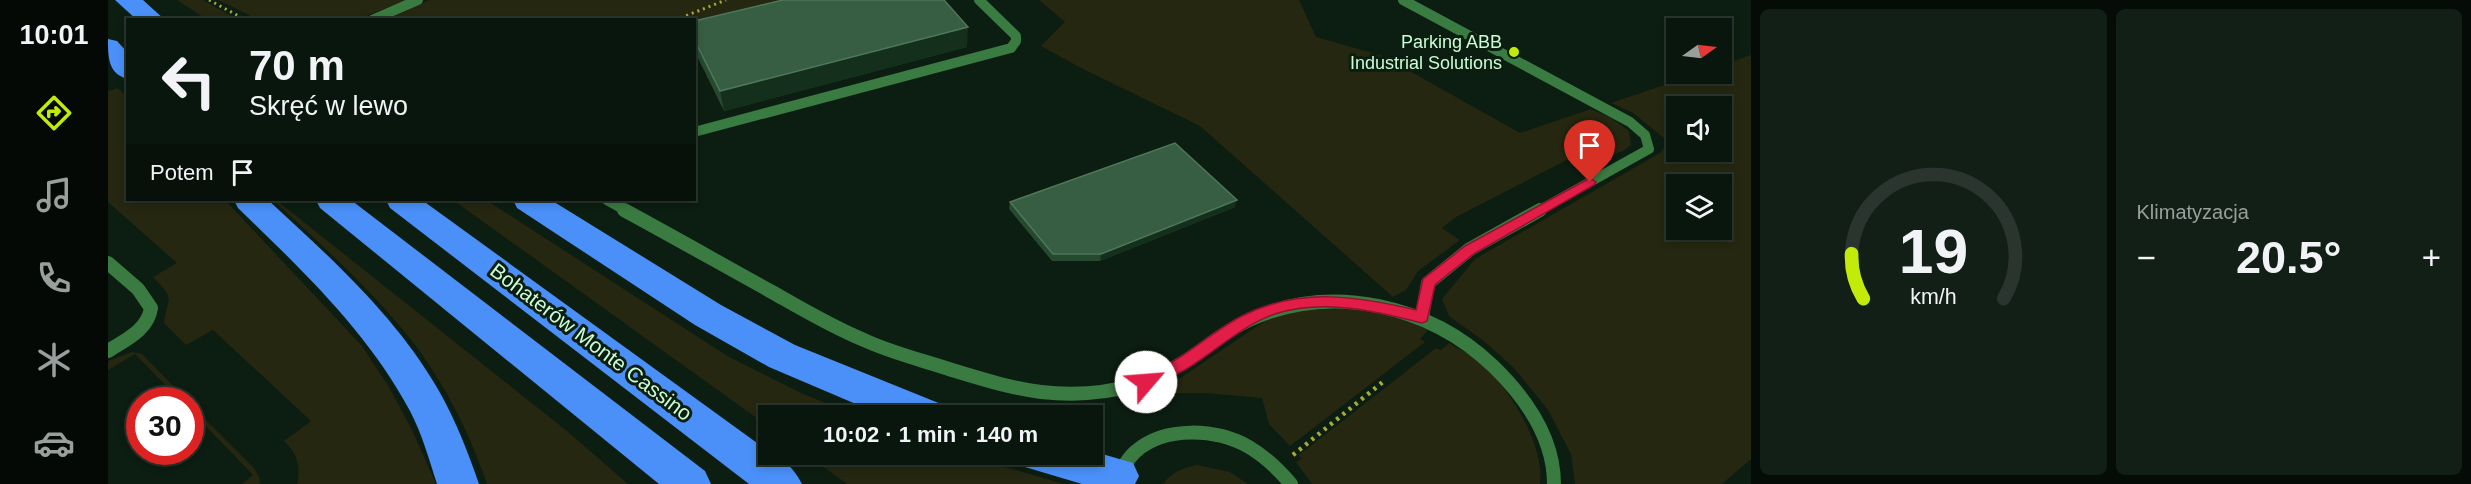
<!DOCTYPE html>
<html lang="pl">
<head>
<meta charset="utf-8">
<style>
  body { margin:0; font-family:Arial,sans-serif; background:#121f16; color:#f1f3f6; height:100vh; display:flex; flex-direction:column; font-size:22px; white-space:nowrap }
  * { box-sizing:border-box; margin:0 }
  p { font-size:20px; color:#999f9d }
  .icon { flex:none; width:33px; height:33px; fill:none; stroke:currentColor; stroke-width:2; stroke-linecap:round; stroke-linejoin:round }
  .map { position:relative; flex:1; overflow:hidden }
  .sheet { display:flex; flex-direction:column; gap:9px; padding:9px; background:#050c07; width:720px }
  .sheet>* { flex:none }
  .hud { position:absolute; left:18px; top:18px; width:570px; height:183px; border-radius:0px; box-shadow:0 3px 9px #0003,0 0 0 2px #29352e; background:#09160d; color:#f1f3f6; overflow:hidden }
  .needle { width:39px; rotate:76deg }
  .fabs { position:absolute; left:1558px; top:18px; display:grid; gap:12px }
  .fabs a { display:grid; place-items:center; width:66px; height:66px; border-radius:0px; background:#09160d; box-shadow:0 3px 9px #0003,0 0 0 2px #29352e; font-size:30px }
  .speed { position:absolute; left:18px; top:387px; display:flex; gap:12px; font-size:30px; font-weight:700; text-align:center }
  .speed>* { display:grid; place-content:center; width:78px; height:78px; border-radius:50%; background:#09160d; box-shadow:0 3px 9px #0003,0 0 0 2px #29352e; line-height:1 }
  .speed .limit { border:9px solid #d22; background:#fff; color:#111 }
  .pin { position:absolute; display:grid; place-items:center; width:51px; height:51px; color:#fff; margin:-62px -26px; border-radius:50% 50% 50% 0; rotate:-45deg; box-shadow:0 0 6px #0007 }
  .pin .icon { rotate:45deg }
  .me { position:absolute; width:66px; margin:-33px; rotate:63deg; stroke-linejoin:round; filter:drop-shadow(0 0 4px #0008) }
  .turn { display:flex; align-items:center; gap:21px; height:126px; padding:0 24px; font-size:27px }
  .turn .icon { width:78px; height:78px; stroke-width:2.5 }
  .turn b { display:block; font-size:42px; line-height:51px }
  .then { display:flex; align-items:center; height:57px; padding:0 24px; background:#0003; gap:12px; font-size:22px }
  .big { font-size:45px; font-weight:700; line-height:1.1 }
  .sheet .widget { flex:1; display:flex; flex-direction:column; justify-content:center; gap:9px; min-width:0; padding:0 21px; border-radius:9px; background:#121f16 }
  .sheet .dial { align-items:center; gap:0 }
  .dial svg { height:156px; overflow:visible; fill:none; stroke:#29352e; stroke-width:7; stroke-linecap:round; text-anchor:middle }
  .dial text { fill:#f1f3f6; stroke:none }
  .heat { display:flex; justify-content:space-between; align-items:center; font-size:33px; direction:ltr }
  .sheet .tiles { flex:1; display:grid; gap:9px; grid-template-columns:repeat(2,1fr) }
  .trip { position:absolute; left:650px; top:405px; width:345px; height:60px; border-radius:0px; background:#09160d; box-shadow:0 3px 9px #0003,0 0 0 2px #29352e; font-weight:700; line-height:60px; text-align:center }
  main { display:flex; flex:1; min-height:0 }
  .dock { display:flex; flex-direction:column; width:108px; justify-content:space-around; align-items:center; background:#040905; color:#999f9d }
  .dock .icon { width:42px; height:42px }
  .dock .current { color:#c2eb09 }
  .dock b { font-size:27px; color:#f1f3f6 }
  .map>svg:first-child { display:block }
  .green { fill:#262710; fill-rule:evenodd }
  .lines { fill:none; stroke-linecap:round; stroke-linejoin:round }
  .path-far1 { stroke:#a8aa31; stroke-width:3; stroke-dasharray:2 4; stroke-linecap:butt }
  .path { stroke:#a8aa31; stroke-width:4.5; stroke-dasharray:3 5; stroke-linecap:butt }
  .service-far1 { stroke:#397b41; stroke-width:10 }
  .service { stroke:#397b41; stroke-width:14 }
  .minor-far1 { stroke:#397b41; stroke-width:10 }
  .minor { stroke:#397b41; stroke-width:14 }
  .motorway { fill:#4a90f8; fill-rule:evenodd }
  .wall { fill:#254a30 }
  .shaded-wall { fill:#14301c }
  .building { fill:#375e42; stroke:#4e7759; stroke-width:1.5 }
  .route { fill:#e11d48; stroke:#92132f; stroke-width:1.5 }
  .poi-dot { fill:#c2eb09; stroke:#0c1d11; stroke-width:2 }
  .labels { text-anchor:middle; stroke-width:6; stroke-linejoin:round; paint-order:stroke }
  .far-poi-label { font-size:18px; fill:#cbfdd4; stroke:#0c1d11; text-anchor:end }
  .street-label { font-size:21px; fill:#cbfdd4; stroke:#0c1d11 }
</style>
</head>
<body>
<main>
<nav class="dock">
<b>10:01</b>
<svg class="icon current" aria-label="directions" viewBox="0 0 24 24"><path d="M12 3l9 9-9 9-9-9zM9 14v-3h6M13 9l2 2-2 2"/></svg>
<svg class="icon" aria-label="music" viewBox="0 0 24 24"><path d="M9 18V5l10-2v13"/><circle cx="6" cy="18" r="3"/><circle cx="16" cy="16" r="3"/></svg>
<svg class="icon" aria-label="phone" viewBox="0 0 24 24"><path d="M5 4h4l2 5-3 2q2 4 5 5l2-3 5 2v4C11 20 4 13 5 4z"/></svg>
<svg class="icon" aria-label="climate" viewBox="0 0 24 24"><path d="M12 3v18M4 7l16 10M4 17L20 7"/></svg>
<svg class="icon" aria-label="car" viewBox="0 0 24 24"><path d="M5 17H2v-5l4-1 3-4h7l3 4 3 1v5h-3M9 17h6M6 11h13"/><circle cx="7" cy="17" r="2"/><circle cx="17" cy="17" r="2"/></svg>
</nav>
<div class="map">
<svg width="1643" height="484" viewBox="0 0 1643 484">
  <rect width="100%" height="100%" fill="#0c1d11"/>
  <!-- green -->
  <path class="green" d="M69,0H95L129,19H98Z
    M110,0H299L248,20L149,19Z
    M321,0H703L587,27L586,20H274Z
    M931,0H1191L1208,37L1275,56L1412,133L1483,109L1503,118L1521,131L1523,145L1515,151L1497,158L1480,149L1348,217L1334,228L1352,240L1310,271L1298,290L1285,297L1092,126L973,68L933,46L957,22Z
    M1643,55V459L1614,484H1467L1463,454L1440,410L1406,368L1377,342L1341,316L1334,299L1367,259L1552,153L1557,146L1556,138L1525,113L1503,103L1589,74H1614V65ZM1569,106H1614V152H1569ZM1569,184H1614V230H1569Z
    M10,88L19,98L20,200H117L254,346L281,387L305,432L328,484H189C193,466 189,453 176,441L203,421L105,330L78,345L56,323C60,294 68,301 45,277L69,263L0,202V91Z
    M165,200H168L459,431L520,484H379C361,431 335,380 300,336C260,286 211,243 165,200Z
    M345,200H378L621,357L693,393L747,415L660,416V426Z
    M1201,308L1261,309L1292,318L1320,330L1312,339L1317,342L1182,446L1161,424L1154,398L1098,393H1068L1065,383L1154,323L1174,313Z
    M1341,343C1352,350 1367,356 1376,365C1403,392 1437,445 1432,484H1204L1188,462L1193,459L1191,455L1328,348L1333,350Z
    M24,352L34,354L79,400H72L27,354L0,370V361Z
    M82,404L146,468L151,477L152,484H134L145,475L83,411Z
    M699,455H856L956,484H739Z
    M1089,465L1122,472L1140,484H1055C1064,472 1074,468 1089,465Z"/>
  <g class="lines">
    <!-- path-far1 -->
    <path class="path-far1" d="M101,0L138,20
      M567,20L618,0"/>
    <!-- path -->
    <path class="path" d="M1185,455L1276,381"/>
    <!-- service-far1 -->
    <path class="service-far1" d="M1295,0L1522,122L1537,135L1541,149L1430,211
      M264,20L310,0
      M586,132L903,48L908,41V36L871,0"/>
    <!-- service -->
    <path class="service" d="M0,263L30,289L43,308C40,330 17,340 0,351
      M1314,317L1320,283L1362,249L1432,210"/>
    <!-- minor-far1 -->
    <path class="minor-far1" d="M499,200L519,211"/>
    <!-- minor -->
    <path class="minor" d="M516,210C566,237 615,265 664,292C694,309 724,327 756,340C784,353 814,360 844,370C874,379 902,388 933,392C986,398 1035,389 1079,360C1100,346 1120,329 1143,319C1225,283 1321,305 1385,366C1417,397 1446,438 1446,484
      M1009,484C1013,472 1017,461 1027,452C1057,425 1109,429 1141,447C1158,457 1171,470 1183,484"/>
    <!-- motorway -->
    <path class="motorway" d="M7,0H35L57,20H29Z
      M0,39L9,41L20,53V79C0,74 0,57 0,39Z
      M126,200H160C222,257 289,317 331,391C348,421 360,452 371,484H329C321,459 314,434 302,411C260,332 193,269 130,208Z
      M208,200H243L597,471L603,484H551L212,208Z
      M278,200H314L660,451V454C675,455 688,472 694,484H641L282,208Z
      M405,200H443L613,305L687,345L833,404L838,416H776L661,367L587,325L409,208Z
      M984,451L1025,463L1031,476L1027,484H974L917,467L911,454H984Z"/>
  </g>
  <!-- wall -->
  <path class="wall" d="M586,21L859,47L616,111L586,50Z
    M902,202L1127,207L992,261H944L901,209Z"/>
  <!-- shaded-wall -->
  <path class="shaded-wall" d="M860,27L859,47L616,111L612,91Z
    M1129,200L1127,207L992,261L993,254Z"/>
  <!-- building -->
  <path class="building" d="M675,0H836L860,27L612,91L586,39V21Z
    M1067,143L1129,200L993,254H945L902,202Z"/>
  <!-- route -->
  <path class="route" d="M1482,178L1488,182L1486,185L1367,253L1339,275L1327,285L1319,321L1314,323C1267,311 1218,299 1170,313C1137,323 1109,350 1080,368C1068,375 1056,380 1044,387L1038,389L1032,387L1030,382L1032,378C1045,371 1057,366 1069,359C1091,345 1111,328 1134,316C1191,287 1249,296 1308,310L1315,279L1357,246Z"/>
  <!-- markers -->
  <circle class="poi-dot" cx="1406" cy="52" r="6"/>
  <g class="labels">
    <!-- far-poi labels -->
    <g class="far-poi-label">
      <text x="1394" y="48">Parking ABB<tspan x="1394" dy="21">Industrial Solutions</tspan></text>
    </g>
    <!-- street labels -->
    <g class="street-label">
      <text transform="translate(483 342) rotate(37)" y="7">Bohaterów Monte Cassino</text>
    </g>
  </g>
</svg>
<div class="fabs">
<a><svg class="needle" viewBox="-14 -14 28 28"><path d="M0-13l5 13h-10z" fill="#e53935"/><path d="M0 13l5-13h-10z" fill="#999f9d"/></svg></a>
<a><svg class="icon" aria-label="sound" viewBox="0 0 24 24"><path d="M4 9h4l5-4v14l-5-4H4zM17 9q2 3 0 6"/></svg></a>
<a><svg class="icon" aria-label="layers" viewBox="0 0 24 24"><path d="M12 4l9 5-9 5-9-5zM3 14l9 5 9-5"/></svg></a>
</div>
<div class="speed"><div class="limit">30</div></div>
<div class="pin" style="left:1482px;top:182px;background:#d93025"><svg class="icon" aria-label="arrive" viewBox="0 0 24 24"><path d="M6 21V4h12l-3 4 3 4H6"/></svg></div>
<svg class="me" style="left:1038px;top:382px" viewBox="-20 -20 40 40"><circle r="19" fill="#fff"/><path d="M0-13L10 11 0 6-10 11z" fill="#e11d48"/></svg>
<div class="trip">10:02 · 1 min · 140 m</div>
<div class="hud">
<div class="turn"><svg class="icon" aria-label="left" viewBox="0 0 24 24"><path d="M17 20v-9H6M10 6l-5 5 5 5"/></svg><div><b>70 m</b>Skręć w lewo</div></div>
<div class="then">Potem<svg class="icon" aria-label="arrive" viewBox="0 0 24 24"><path d="M6 21V4h12l-3 4 3 4H6"/></svg></div>
</div>
</div>
<section class="sheet">
<div class="tiles">
<div class="widget dial"><svg viewBox="0 0 100 80">
<path d="M14 69A42 42 0 1 1 86 69"/>
<path d="M14 69A42 42 0 0 1 8 46" stroke="#c2eb09"/>
<text x="50" y="56" font-size="32" font-weight="700">19</text>
<text x="50" y="72" font-size="11">km/h</text>
</svg></div>
<div class="widget"><p>Klimatyzacja</p>
<div class="heat"><a>−</a><b class="big">20.5°</b><a>+</a></div>
</div>
</div>
</section>
</main>
</body>
</html>
